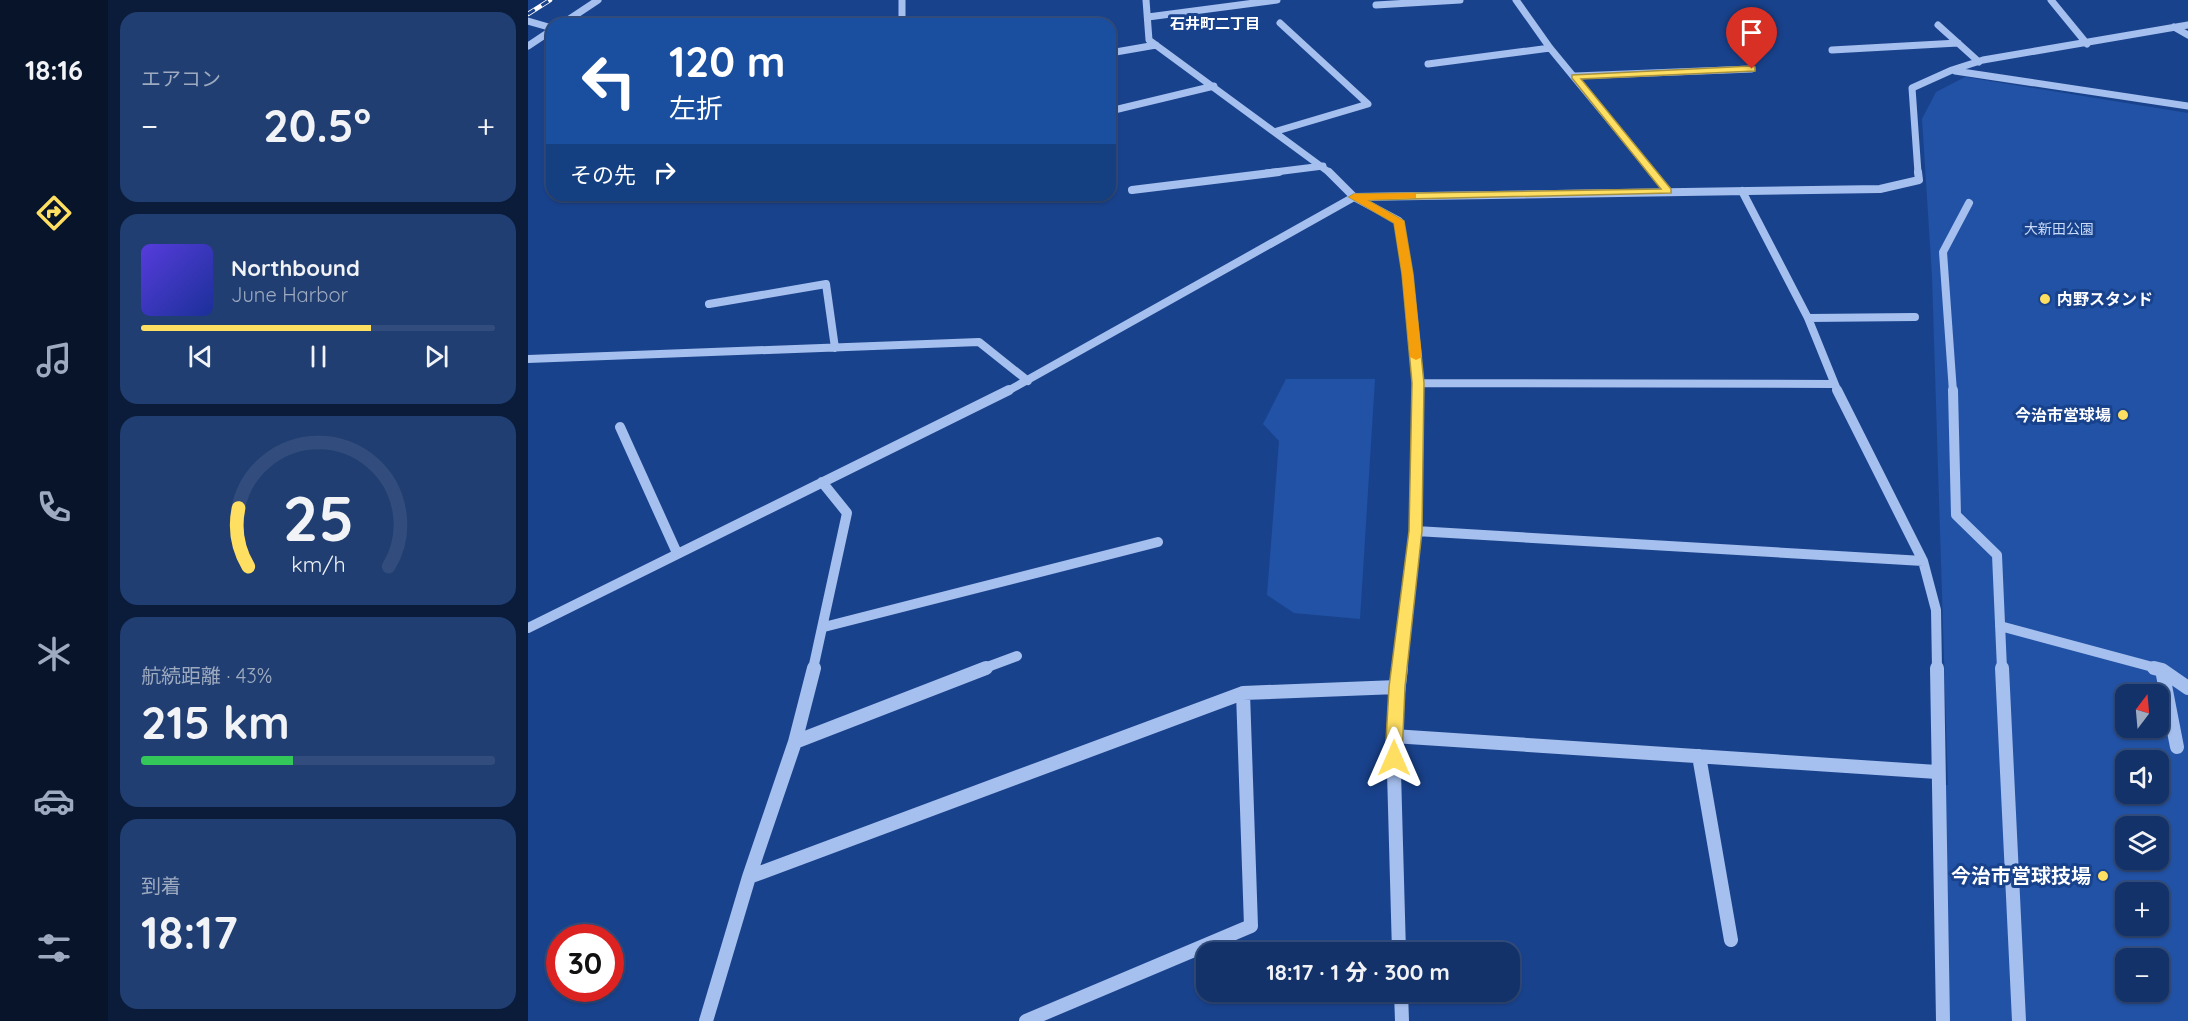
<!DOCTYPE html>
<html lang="ja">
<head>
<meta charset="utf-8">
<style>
  body { margin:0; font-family:Quicksand,"Noto Sans JP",sans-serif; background:#203e71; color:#f1f3f6; height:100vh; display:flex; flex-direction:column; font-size:22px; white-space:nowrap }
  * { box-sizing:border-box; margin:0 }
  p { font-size:20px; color:#9daac0 }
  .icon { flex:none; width:33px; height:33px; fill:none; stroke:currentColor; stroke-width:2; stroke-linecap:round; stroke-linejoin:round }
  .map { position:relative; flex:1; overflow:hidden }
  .panel { display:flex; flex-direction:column; gap:12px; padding:12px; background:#0a1c3a; width:420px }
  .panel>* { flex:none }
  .banner { position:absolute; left:18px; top:18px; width:570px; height:183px; border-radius:18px; box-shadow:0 2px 4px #0004,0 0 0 2px #324d7d; background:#1a4fa0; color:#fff; overflow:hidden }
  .needle { width:39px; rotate:16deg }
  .controls { position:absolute; left:1587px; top:684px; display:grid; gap:12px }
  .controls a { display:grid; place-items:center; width:54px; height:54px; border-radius:12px; background:#133269; box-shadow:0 2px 4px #0004,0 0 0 2px #324d7d; font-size:30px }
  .speed { position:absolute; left:18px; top:924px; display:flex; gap:12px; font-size:30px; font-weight:700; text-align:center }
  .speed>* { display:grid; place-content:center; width:78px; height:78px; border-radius:50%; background:#133269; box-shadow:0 2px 4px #0004,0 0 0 2px #324d7d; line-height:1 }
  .speed .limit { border:9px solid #d22; background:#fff; color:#111 }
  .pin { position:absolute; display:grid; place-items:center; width:51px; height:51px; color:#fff; margin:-62px -26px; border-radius:50% 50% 50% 0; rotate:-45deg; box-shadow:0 0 6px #0007 }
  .pin .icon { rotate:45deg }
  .me { position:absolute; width:66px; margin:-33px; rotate:0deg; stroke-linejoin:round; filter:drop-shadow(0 0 4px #0008) }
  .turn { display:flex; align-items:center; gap:21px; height:126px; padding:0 24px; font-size:27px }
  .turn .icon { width:78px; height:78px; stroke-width:2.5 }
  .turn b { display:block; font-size:42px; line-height:51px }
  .then { display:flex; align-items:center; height:57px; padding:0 24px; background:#0003; gap:12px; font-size:22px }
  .big { font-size:45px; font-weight:800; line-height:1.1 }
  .panel .widget { flex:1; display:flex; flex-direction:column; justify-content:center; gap:9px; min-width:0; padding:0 21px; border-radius:18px; background:#203e71 }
  .panel .dial { align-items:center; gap:0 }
  .dial svg { height:156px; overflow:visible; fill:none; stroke:#324d7d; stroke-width:7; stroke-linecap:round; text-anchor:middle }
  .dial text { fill:#f1f3f6; stroke:none }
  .song { display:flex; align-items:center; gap:18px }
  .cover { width:72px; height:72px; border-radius:9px; background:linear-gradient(135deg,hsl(250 70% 55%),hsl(230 70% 35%)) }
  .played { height:6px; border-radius:3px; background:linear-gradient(90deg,#ffdf61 65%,#324d7d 65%) }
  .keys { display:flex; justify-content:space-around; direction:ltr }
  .heat { display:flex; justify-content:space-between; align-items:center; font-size:33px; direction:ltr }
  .charge { height:9px; border-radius:4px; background:linear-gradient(90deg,#34c759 43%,#324d7d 0) }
  .trip { position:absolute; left:668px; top:942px; width:324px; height:60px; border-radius:18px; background:#133269; box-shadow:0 2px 4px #0004,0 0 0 2px #324d7d; font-weight:800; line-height:60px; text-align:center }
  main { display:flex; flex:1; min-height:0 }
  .dock { display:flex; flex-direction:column; width:108px; justify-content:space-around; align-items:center; background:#08142a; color:#9daac0 }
  .dock .icon { width:42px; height:42px }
  .dock .active { color:#ffdf61 }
  .dock b { font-size:27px; color:#f1f3f6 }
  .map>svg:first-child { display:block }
  .green { fill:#2252a5; fill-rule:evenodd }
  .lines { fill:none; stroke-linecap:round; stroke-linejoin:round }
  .minor-far3 { stroke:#a5bfee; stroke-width:7 }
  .minor-far2 { stroke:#a5bfee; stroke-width:8 }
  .minor-far1 { stroke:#a5bfee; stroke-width:10 }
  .minor { stroke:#a5bfee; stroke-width:14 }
  .rail-casing { stroke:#fff; stroke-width:4.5 }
  .rail { stroke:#19428c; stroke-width:3; stroke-dasharray:8; stroke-linecap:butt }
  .route { fill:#ffdf61; stroke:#a6913f; stroke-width:1.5 }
  .slow { fill:#f59e0b }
  .poi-dot { fill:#ffdf61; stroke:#19428c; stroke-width:2 }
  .labels { text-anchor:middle; stroke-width:6; stroke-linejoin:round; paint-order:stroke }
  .far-park-label { font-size:14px; fill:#cadcfa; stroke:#19428c }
  .far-neighbourhood-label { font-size:15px; font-weight:bold; fill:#fff; stroke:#19428c }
  .poi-label { font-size:16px; font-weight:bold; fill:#fff; stroke:#19428c; text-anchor:start }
  .near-poi-label { font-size:20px; font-weight:bold; fill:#fff; stroke:#19428c; text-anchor:end }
</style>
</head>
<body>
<main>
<nav class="dock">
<b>18:16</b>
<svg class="icon active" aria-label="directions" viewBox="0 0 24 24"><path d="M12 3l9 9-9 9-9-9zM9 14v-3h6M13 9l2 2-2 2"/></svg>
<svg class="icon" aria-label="music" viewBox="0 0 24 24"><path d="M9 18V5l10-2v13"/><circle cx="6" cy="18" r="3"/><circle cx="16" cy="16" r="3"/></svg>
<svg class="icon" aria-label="phone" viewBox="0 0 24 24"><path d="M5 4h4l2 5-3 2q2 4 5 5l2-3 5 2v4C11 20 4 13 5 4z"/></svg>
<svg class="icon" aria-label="climate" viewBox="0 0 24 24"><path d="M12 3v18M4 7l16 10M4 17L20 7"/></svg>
<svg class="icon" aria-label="car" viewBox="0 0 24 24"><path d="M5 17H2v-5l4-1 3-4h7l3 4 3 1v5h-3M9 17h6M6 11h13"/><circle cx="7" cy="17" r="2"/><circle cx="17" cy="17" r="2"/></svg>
<svg class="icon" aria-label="filters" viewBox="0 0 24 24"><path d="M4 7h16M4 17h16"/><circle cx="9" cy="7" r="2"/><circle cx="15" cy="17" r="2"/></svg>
</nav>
<section class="panel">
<div class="widget"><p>エアコン</p>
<div class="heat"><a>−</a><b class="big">20.5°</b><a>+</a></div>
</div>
<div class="widget">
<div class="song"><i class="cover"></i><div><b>Northbound</b><p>June Harbor</p></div></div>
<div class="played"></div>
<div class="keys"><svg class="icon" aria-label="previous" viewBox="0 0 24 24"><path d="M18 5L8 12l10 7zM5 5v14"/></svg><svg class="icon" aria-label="pause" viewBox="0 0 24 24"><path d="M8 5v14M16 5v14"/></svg><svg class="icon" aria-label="next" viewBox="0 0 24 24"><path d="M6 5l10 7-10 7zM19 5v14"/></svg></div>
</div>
<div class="widget dial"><svg viewBox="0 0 100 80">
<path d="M14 69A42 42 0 1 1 86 69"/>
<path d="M14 69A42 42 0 0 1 9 39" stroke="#ffdf61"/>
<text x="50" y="56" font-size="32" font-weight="700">25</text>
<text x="50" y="72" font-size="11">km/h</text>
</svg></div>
<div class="widget"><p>航続距離 · 43%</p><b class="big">215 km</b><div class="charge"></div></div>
<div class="widget"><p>到着</p><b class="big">18:17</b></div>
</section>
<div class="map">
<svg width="1660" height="1021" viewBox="0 0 1660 1021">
  <rect width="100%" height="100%" fill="#19428c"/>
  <!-- green -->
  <path class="green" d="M1437,77L1660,113V1021H1419L1416,785H1420L1404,276L1394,119L1408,92ZM1598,694H1630V728H1598ZM1598,760H1630V794H1598ZM1598,826H1630V860H1598ZM1598,892H1630V926H1598ZM1598,958H1630V992H1598Z
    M758,379H847L832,619L766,613L739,595L751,441L735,424Z"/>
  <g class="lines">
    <!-- minor-far3 -->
    <path class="minor-far3" d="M374,0V24
      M618,0L621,40L802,173
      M988,0L1022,48L1125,173
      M1523,0L1559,44
      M848,5L932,0
      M620,17L749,0
      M0,21L24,28
      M443,21V24
      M34,24L70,0
      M1410,25L1451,62
      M1646,27L1660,35
      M0,46L24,30
      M1304,50L1430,43
      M582,53L628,45
      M900,64L1022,48
      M1427,71L1660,106
      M1047,76L1224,69
      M582,111L686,86
      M749,131L840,104L752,23
      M739,173L795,166
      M1390,173L1384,88L1424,70L1455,60L1660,25"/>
    <!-- minor-far2 -->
    <path class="minor-far2" d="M801,172L826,197L871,221L880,274L890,392
      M1124,172L1140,191
      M604,190L751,172
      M1214,191L1280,318L1310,392
      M181,304L298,284L307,348
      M1280,318L1387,317
      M0,359L451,342L500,381
      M890,383L1306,384
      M478,392L826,197L1352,189L1391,180L1390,172
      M1425,392L1415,252L1441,203"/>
    <!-- minor-far1 -->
    <path class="minor-far1" d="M1309,390L1395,561L1408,610L1409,669
      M1425,390L1428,515L1469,555L1474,669
      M92,427L149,553
      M888,531L1395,561
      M1472,626L1632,669
      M296,627L630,542
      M0,628L481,390
      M285,669L319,513L294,482
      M454,669L489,656
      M872,669L888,531L890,390"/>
    <!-- minor -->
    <path class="minor" d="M1409,668L1415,1021
      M1474,668L1491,1021
      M1626,668L1634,670L1660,688
      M1634,670L1649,747
      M865,736L1409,772
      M267,742L458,668
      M1171,756L1203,940
      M221,877L715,693L869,687
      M871,952L865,736L873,668
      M873,992L874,1021
      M178,1021L221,877L267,742L286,668
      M498,1021L723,926L715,693"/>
    <defs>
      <path id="rail" d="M0,14L22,0"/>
    </defs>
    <!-- rail casing -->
    <use href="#rail" class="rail-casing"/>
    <!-- rail -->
    <use href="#rail" class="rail"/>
  </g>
  <!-- route -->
  <path class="route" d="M1224,66L1227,67V71L1053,79L1143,189V193L839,200L876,221L885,274L896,383L894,531L877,687L874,758L871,763L866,765L860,763L857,758L861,687L881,531L884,383L874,274L866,223L821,197L826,194L1133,189L1044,78V75Z"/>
  <!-- slow -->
  <path class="slow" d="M885,193L888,194V198L839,200L876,221L885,274L894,357L888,360L882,357L874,274L866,223L821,197L826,194Z"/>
  <!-- markers -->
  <g class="poi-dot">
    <circle cx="1517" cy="299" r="6"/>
    <circle cx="1595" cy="415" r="6"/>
    <circle cx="1575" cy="876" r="6"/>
  </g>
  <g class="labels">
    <!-- far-park labels -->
    <g class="far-park-label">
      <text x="1531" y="234">大新田公園</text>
    </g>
    <!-- far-neighbourhood labels -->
    <g class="far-neighbourhood-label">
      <text x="687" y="29">石井町二丁目</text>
    </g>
    <!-- poi labels -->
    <g class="poi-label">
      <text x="1529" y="305">内野スタンド</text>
      <text x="1583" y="421" text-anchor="end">今治市営球場</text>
    </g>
    <!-- near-poi labels -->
    <g class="near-poi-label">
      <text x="1563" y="883">今治市営球技場</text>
    </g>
  </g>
</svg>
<div class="controls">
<a><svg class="needle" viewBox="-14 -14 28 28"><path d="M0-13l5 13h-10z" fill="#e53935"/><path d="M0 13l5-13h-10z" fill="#9daac0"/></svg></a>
<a><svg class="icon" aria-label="sound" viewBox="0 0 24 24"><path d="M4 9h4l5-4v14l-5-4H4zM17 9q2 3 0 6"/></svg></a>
<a><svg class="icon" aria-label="layers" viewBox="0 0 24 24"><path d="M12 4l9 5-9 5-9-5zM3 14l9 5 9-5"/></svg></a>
<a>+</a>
<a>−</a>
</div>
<div class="speed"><div class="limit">30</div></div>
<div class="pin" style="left:1224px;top:69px;background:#d93025"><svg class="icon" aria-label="arrive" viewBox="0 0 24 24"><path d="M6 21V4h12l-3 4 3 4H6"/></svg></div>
<svg class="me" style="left:866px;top:758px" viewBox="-20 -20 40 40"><path d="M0-17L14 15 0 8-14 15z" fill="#ffdf61" stroke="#fff" stroke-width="4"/></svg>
<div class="trip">18:17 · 1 分 · 300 m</div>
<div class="banner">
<div class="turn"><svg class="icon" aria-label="left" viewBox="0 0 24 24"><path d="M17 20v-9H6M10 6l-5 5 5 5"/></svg><div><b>120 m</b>左折</div></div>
<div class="then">その先<svg class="icon" aria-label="right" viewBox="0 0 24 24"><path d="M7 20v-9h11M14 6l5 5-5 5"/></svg></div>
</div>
</div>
</main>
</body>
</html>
